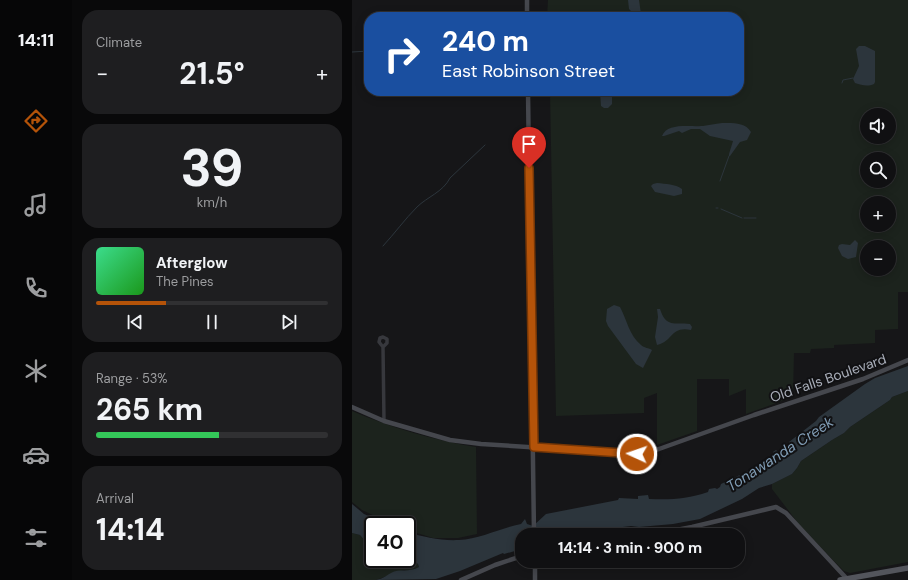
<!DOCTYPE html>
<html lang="en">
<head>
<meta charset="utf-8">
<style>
  body { margin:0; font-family:"DM Sans",sans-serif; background:#1e1e20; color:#f1f3f6; height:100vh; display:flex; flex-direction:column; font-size:15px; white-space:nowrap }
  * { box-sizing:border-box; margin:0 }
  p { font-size:13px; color:#9c9d9f }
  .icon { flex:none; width:22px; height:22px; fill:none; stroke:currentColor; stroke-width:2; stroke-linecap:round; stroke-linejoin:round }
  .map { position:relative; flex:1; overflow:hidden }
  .drawer { display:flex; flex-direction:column; gap:10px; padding:10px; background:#09090a; width:280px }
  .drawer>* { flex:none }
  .top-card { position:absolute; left:12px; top:12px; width:380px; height:84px; border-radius:16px; box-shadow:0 2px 10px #0003,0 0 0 1px #303032; background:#1a4fa0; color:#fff; overflow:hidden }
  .buttons { position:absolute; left:508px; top:108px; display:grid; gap:8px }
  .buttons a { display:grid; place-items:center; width:36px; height:36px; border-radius:50%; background:#101012; box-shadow:0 2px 10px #0003,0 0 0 1px #303032; font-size:20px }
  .speed { position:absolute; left:12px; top:516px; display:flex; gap:8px; font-size:20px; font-weight:700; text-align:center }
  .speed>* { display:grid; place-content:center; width:52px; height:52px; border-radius:50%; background:#101012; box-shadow:0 2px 10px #0003,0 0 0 1px #303032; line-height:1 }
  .speed .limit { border:2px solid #111; border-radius:6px; background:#fff; color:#111 }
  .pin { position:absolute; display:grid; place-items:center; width:34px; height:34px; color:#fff; margin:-41px -17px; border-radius:50% 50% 50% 0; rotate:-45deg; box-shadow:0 0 4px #0007 }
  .pin .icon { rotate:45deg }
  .me { position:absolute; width:44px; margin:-22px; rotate:273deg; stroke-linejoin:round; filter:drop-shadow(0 0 3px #0008) }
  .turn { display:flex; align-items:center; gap:14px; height:84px; padding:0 12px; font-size:18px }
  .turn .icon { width:52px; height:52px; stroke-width:2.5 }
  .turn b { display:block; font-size:28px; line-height:34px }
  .big { font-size:30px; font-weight:700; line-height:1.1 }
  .drawer .tile { flex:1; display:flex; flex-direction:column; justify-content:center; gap:6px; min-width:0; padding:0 14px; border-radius:16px; background:#1e1e20 }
  .drawer .dial { align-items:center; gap:0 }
  .dial b { font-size:52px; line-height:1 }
  .song { display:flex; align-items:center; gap:12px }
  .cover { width:48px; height:48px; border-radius:6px; background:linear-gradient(135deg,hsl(150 70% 55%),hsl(120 70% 35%)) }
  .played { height:4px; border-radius:2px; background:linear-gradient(90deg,#b45309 30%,#303032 30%) }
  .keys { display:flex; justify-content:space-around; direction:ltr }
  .heat { display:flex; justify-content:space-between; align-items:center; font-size:22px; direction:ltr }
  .charge { height:6px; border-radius:3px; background:linear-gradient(90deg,#34c759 53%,#303032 0) }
  .trip { position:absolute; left:163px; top:528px; width:230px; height:40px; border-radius:16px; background:#101012; box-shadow:0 2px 10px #0003,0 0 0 1px #303032; font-weight:700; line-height:40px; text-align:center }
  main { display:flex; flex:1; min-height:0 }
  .tabs { display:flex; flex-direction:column; width:72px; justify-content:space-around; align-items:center; background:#060607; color:#9c9d9f }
  .tabs .icon { width:28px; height:28px }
  .tabs .current { color:#b45309 }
  .tabs b { font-size:18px; color:#f1f3f6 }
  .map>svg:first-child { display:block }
  .green { fill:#1c231d; fill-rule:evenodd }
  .water { fill:#2c353c }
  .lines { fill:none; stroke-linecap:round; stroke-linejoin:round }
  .stream { stroke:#2c353c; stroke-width:1 }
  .street { stroke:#37383d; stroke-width:3.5 }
  .secondary { stroke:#45474d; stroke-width:4.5 }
  .primary { stroke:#53555c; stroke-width:5.5 }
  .route-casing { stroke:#753606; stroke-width:10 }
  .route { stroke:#b45309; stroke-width:7 }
  .labels { text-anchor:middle; stroke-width:4; stroke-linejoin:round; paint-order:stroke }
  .street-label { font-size:14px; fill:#a8adb8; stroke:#111113 }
  .water-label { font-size:15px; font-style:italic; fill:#7f9bb3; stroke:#111113 }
</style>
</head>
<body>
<main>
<nav class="tabs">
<b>14:11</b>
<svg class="icon current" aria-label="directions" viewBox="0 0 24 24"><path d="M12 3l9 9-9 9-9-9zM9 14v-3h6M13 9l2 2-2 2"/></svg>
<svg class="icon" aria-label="music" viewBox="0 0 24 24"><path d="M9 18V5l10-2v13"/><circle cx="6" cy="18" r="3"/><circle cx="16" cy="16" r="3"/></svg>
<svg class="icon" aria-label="phone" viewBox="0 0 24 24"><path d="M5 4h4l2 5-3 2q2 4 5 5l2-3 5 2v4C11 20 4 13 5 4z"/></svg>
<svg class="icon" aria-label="climate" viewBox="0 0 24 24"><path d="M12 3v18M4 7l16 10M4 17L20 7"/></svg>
<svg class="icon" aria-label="car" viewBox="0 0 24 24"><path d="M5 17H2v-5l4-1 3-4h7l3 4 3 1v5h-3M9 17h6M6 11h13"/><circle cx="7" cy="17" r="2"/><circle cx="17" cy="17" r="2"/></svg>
<svg class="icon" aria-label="filters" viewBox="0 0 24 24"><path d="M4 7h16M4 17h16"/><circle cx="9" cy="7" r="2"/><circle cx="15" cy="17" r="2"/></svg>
</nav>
<section class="drawer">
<div class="tile"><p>Climate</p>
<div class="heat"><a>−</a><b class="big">21.5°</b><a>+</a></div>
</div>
<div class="tile dial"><b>39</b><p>km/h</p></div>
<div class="tile">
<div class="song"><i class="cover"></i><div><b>Afterglow</b><p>The Pines</p></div></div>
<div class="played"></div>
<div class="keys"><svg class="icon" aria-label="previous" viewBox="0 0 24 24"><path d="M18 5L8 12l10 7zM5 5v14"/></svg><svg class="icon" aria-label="pause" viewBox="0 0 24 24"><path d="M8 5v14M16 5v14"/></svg><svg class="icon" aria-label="next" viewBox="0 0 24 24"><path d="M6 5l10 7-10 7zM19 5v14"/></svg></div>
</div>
<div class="tile"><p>Range · 53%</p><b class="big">265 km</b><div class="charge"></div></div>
<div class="tile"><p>Arrival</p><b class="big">14:14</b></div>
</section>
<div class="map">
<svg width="556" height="580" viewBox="0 0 556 580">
  <rect width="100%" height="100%" fill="#161618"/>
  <!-- green -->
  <path class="green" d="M196,0H556V292H546V329L523,330V343L482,345V348L459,349L458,353H442L441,397L394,414V389L377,396V379H345V431L305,445V393L292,398V413L204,416L198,91H387V17H195ZM515,115H537V137H515ZM515,159H537V181H515ZM515,203H537V225H515ZM515,247H537V269H515Z
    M556,391V562L498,573L492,571L479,558L446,523L420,489V484L440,474L445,468L449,461L480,440L492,433L498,427L538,400L540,397Z
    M0,411C40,428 81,440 124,447L125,534L106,538H81L55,530V525H42L10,510L0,502Z
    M0,533L8,535L14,542L21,544V559H55V556L66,564L67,567L57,571L52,570L24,580H0Z"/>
  <!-- water -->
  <path class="water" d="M276,0H287L289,14L281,13L277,9Z
    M507,46H513L523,51V82L522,84C515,87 510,85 503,83L501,79L507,66L504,49Z
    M248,91H260V104L256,108H252L249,106Z
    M370,123C381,123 393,122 399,132L395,140L388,142L378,156H377V154L381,141L358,136L348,129H339L330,133L327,131L312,136H310C315,122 339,127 351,126C357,125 363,124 370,123Z
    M305,183C314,184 323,184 330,189V194L322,196L303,192L299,186L301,184Z
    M503,240L506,243L504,257L496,259L490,256L486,248L487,245L490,244L498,245Z
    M262,305L268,307C275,320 277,335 289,345C292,348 297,348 300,350L291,368L284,364L256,326L254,321L255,309Z
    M305,309H308C314,328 322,322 338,324L340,327L339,330C318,326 322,341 305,345L303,337L306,317Z
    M556,366V391L540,397L538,400L498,427L492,433L480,440L449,461L445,468L440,474L420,484L407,488L390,499L348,519L321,524L287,527L279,526L238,531L237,533L224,535H170V549L152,554L151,553L108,571L84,579L24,580C32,578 32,577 39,573C47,568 57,573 67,567L66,564L55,556V532C72,537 89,541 107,540C128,539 149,528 169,524L173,519L175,524L181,526L194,514L266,500L267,498L286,499V496L296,495L297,499C319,500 335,499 356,492L357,489L363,488L365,489L368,487L369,484L392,473L423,455L421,452L424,450L427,453L437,447V442L464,421L467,417L513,384L523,378Z
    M0,504L12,514L37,525H21V544L14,542L8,535L0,533Z"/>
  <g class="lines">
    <!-- stream -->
    <path class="stream" d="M0,52L17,51
      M490,83L491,80L501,78
      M368,181L377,156
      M364,208H366
      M369,209L390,218
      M392,218H404
      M31,246C43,233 53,219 65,207C75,197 91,192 98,178L133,145"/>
    <!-- street -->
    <path class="street" d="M31,347L27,342L28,338L31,337L35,339V343L31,347L32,421"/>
    <!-- secondary -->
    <path class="secondary" d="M175,0V17
      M176,91L182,535
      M0,407L32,421L98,440L129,444L285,454L307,449L402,415L511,379L556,360
      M270,535L319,531L340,527L424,507L434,513L496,580
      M183,561V580
      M109,580L143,565L170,556"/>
    <!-- primary -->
    <path class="primary" d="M488,580L556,568"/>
  </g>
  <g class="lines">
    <defs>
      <path id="route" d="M177,168L182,447L285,454"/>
    </defs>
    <!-- route casing -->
    <use href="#route" class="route-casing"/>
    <!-- route -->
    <use href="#route" class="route"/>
  </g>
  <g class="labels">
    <!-- street labels -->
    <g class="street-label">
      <text transform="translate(476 378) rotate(-19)" y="5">Old Falls Boulevard</text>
    </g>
    <!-- water labels -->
    <g class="water-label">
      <text transform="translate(428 454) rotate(-33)" y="5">Tonawanda Creek</text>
    </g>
  </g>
</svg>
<div class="buttons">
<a><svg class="icon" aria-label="sound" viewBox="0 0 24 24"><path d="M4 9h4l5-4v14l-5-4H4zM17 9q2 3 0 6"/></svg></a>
<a><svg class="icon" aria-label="search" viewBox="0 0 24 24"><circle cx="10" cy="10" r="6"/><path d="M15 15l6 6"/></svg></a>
<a>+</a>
<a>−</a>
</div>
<div class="speed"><div class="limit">40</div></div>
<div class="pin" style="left:177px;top:168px;background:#d93025"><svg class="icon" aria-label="arrive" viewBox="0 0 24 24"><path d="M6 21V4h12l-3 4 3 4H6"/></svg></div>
<svg class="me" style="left:285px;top:454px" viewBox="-20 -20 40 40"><circle r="17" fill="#b45309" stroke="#fff" stroke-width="3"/><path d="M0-11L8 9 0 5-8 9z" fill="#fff"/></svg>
<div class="trip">14:14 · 3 min · 900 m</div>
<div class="top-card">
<div class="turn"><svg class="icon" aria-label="right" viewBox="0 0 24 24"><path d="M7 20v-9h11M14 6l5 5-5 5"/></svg><div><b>240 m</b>East Robinson Street</div></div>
</div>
</div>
</main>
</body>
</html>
